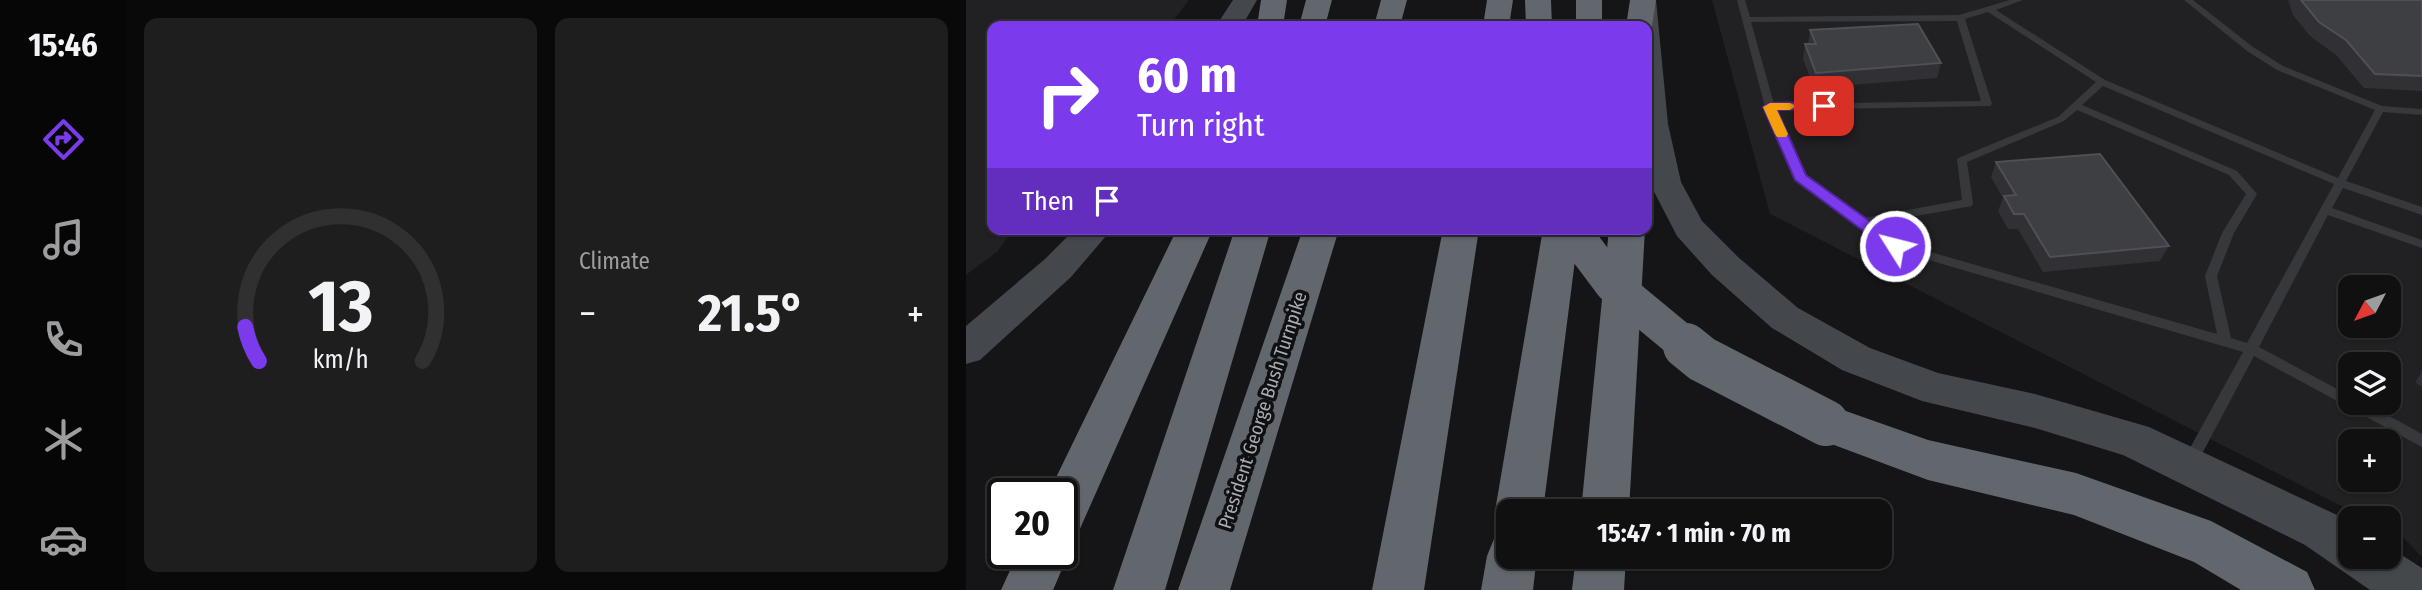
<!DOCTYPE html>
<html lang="en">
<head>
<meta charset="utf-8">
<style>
  body { margin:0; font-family:"Fira Sans Condensed",sans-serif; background:#1e1e1f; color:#f1f3f6; height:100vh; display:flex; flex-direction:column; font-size:26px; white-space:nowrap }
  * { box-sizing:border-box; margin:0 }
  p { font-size:23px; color:#9c9d9f }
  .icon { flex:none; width:38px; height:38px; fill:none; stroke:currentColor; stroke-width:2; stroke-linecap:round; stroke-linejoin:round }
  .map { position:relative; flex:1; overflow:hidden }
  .details { display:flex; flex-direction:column; gap:18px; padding:18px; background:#090909; width:840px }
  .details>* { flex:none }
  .hud { position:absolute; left:21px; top:21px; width:665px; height:214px; border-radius:14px; box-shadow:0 2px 5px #0004,0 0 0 2px #303031; background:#7c3aed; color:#fff; overflow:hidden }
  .needle { width:46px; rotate:229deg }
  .fabs { position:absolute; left:1372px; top:275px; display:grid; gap:14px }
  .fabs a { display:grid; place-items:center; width:63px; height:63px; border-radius:14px; background:#101011; box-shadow:0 2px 5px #0004,0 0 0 2px #303031; font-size:35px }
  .speed { position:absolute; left:21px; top:478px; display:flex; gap:14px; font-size:35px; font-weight:700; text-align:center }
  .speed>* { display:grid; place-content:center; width:91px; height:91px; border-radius:50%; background:#101011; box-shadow:0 2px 5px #0004,0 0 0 2px #303031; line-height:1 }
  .speed .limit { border:4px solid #111; border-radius:10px; background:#fff; color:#111 }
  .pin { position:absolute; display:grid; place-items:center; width:60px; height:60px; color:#fff; margin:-30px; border-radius:14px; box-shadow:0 4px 10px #0006 }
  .me { position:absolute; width:77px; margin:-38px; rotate:306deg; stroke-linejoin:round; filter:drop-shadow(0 0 5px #0008) }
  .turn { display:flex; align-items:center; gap:24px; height:147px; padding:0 35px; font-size:32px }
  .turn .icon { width:91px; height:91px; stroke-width:2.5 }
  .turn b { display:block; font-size:49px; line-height:60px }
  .then { display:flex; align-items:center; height:66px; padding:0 35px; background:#0003; gap:14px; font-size:26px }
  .big { font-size:52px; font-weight:700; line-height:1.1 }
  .details .widget { flex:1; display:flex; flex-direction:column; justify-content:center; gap:10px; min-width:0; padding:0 24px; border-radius:14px; background:#1e1e1f }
  .details .dial { align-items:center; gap:0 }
  .dial svg { height:182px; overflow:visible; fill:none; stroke:#303031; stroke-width:7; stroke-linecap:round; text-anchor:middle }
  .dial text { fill:#f1f3f6; stroke:none }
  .heat { display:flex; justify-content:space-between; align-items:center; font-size:38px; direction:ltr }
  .details .tiles { flex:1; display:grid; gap:18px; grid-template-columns:repeat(2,1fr) }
  .trip { position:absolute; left:530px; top:499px; width:396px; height:70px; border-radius:14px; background:#101011; box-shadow:0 2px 5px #0004,0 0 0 2px #303031; font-weight:700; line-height:70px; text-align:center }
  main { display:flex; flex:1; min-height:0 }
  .tabs { display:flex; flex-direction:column; width:126px; justify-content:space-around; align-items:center; background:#060607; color:#9c9d9f }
  .tabs .icon { width:49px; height:49px }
  .tabs .current { color:#7c3aed }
  .tabs b { font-size:32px; color:#f1f3f6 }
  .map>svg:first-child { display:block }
  .built { fill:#212124; fill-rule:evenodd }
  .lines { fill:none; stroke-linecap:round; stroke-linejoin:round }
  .service { fill:#36383c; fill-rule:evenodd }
  .secondary { fill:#44474c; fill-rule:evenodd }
  .motorway { fill:#62666d; fill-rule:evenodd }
  .motorway-bridge-far1 { stroke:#62666d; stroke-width:36 }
  .motorway-bridge { stroke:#62666d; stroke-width:46 }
  .wall { fill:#313135 }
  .building { fill:#3e3f43; stroke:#4e5055; stroke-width:2 }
  .route { fill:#7c3aed; stroke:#51269a; stroke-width:2 }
  .slow { fill:#f59e0b }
  .labels { text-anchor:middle; stroke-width:7; stroke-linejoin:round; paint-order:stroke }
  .street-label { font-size:19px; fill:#a7adb7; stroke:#101012 }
</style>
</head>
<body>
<main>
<nav class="tabs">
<b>15:46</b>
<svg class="icon current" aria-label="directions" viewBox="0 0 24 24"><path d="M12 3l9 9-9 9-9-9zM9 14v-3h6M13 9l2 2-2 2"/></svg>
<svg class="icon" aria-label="music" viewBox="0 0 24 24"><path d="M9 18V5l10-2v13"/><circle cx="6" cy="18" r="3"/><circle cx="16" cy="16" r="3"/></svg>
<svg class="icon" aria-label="phone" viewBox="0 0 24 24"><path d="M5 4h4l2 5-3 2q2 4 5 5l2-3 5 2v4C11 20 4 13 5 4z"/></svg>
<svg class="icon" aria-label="climate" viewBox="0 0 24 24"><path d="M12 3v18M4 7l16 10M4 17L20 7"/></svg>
<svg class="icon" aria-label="car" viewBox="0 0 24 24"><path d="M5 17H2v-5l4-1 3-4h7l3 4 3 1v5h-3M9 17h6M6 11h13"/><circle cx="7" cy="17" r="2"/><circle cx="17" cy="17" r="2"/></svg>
</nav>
<section class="details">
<div class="tiles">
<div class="widget dial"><svg viewBox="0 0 100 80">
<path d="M14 69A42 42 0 1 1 86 69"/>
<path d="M14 69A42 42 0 0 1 8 54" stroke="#7c3aed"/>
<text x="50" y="56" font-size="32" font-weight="700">13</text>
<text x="50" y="72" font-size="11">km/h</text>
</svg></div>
<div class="widget"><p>Climate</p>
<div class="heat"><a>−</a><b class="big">21.5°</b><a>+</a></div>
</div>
</div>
</section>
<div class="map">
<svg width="1456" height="590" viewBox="0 0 1456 590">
  <rect width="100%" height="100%" fill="#151517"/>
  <!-- built -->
  <path class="built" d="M0,0H223L203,26H26V229H48L31,252L0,275Z
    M746,0H1456V557L1437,537L1423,530V518H1399L804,214ZM1384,287H1423V326H1384ZM1384,364H1423V402H1384ZM1384,441H1423V480H1384Z"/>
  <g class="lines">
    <!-- service -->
    <path class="service" d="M771,0H779L784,17L993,15L1044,0H1057L1030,10L1139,80L1372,178L1409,110L1311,70L1281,51L1218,0H1227L1287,47L1317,66L1416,106L1456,109V115L1417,112L1380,181L1456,207V215L1377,188L1366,208L1456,240V248L1362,215L1293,347L1384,396V402H1398L1456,434V447L1288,356L1229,467L1224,468L1219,467L1217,462L1219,457L1277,352L925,249L829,177L799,107ZM1022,12L1130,82L1092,117L992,158L991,160L996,200L898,218L838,175L810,110L1024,106L1026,104L999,19ZM991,21L1015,101L808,104L785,22ZM1137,86L1368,184L1281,343L1265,338L1251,276L1268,233L1291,194L1271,171L1116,105ZM1111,110L1263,175L1280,194L1256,233L1239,276L1251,334L933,243L906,224L1006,206L1007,203L1001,162L1098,121Z"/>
    <!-- secondary -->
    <path class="secondary" d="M267,0H291L276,26H250Z
      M666,0H690L702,124L715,182L736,221L772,257L832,308L904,348L972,373L1069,394L1183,427L1371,515L1384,523V556H1423V547L1456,568V590H1404L1339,545L1157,455L1069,428L956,401L876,370L806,328L746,275L711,236L683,182L681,26H667Z
      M109,229H146L105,277L14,360L0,364V326L79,259Z"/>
    <!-- motorway -->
    <path class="motorway" d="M295,0H321L317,26H291Z
      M340,0H366L359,26H333Z
      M415,0H441L434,26H408Z
      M521,0H547L543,26H517Z
      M559,0H585L586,26H560Z
      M610,0H636V26H610Z
      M664,0H690L686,26L682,32L681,26H660Z
      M211,229H247L113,531L96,537V494H82Z
      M269,229H305L199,590H147Z
      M337,229H373L264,590H212Z
      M477,229H513L458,590H406Z
      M577,229H613L577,511H542V529L536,527L529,511Z
      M643,229H679L663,511H615Z
      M860,404L962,440L1110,473L1245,521L1341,572L1349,590H1275L1228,562L1108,515L962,480L844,436L838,423L844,410Z
      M542,533V556H571L567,590H515L521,556L528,539Z
      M96,538L103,553L87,590H35L52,553H96Z
      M610,556H660L658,590H606Z"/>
    <!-- motorway-bridge-far1 -->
    <path class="motorway-bridge-far1" d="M605,229L647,285L722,347"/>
    <!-- motorway-bridge -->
    <path class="motorway-bridge" d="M720,346L736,359L860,423"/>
  </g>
  <!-- wall -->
  <path class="wall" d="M1322,0H1456V91L1398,88L1370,55L1344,36L1327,15Z
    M844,30L975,63L971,78L848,88L837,59L839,44H842Z
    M1030,162L1203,246L1194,261L1077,272L1052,229H1042L1032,211L1037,198L1025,177Z
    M1456,372V387L1449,382Z"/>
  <!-- building -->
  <path class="building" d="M1335,0H1456V76L1409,74L1380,40L1353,22Z
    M952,24L975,63L850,73L839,44H850L844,30Z
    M1134,154L1203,246L1084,257L1058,214H1048L1038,196L1050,195L1030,162Z"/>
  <!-- route -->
  <path class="route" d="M858,102L862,103V109L811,110L840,175L934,243L936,246L934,250H923L829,180L797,107L804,103Z"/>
  <!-- slow -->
  <path class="slow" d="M804,103H824L830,106L824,110H811L822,134L820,137H811L809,134L797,107Z"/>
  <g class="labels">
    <!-- street labels -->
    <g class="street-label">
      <text transform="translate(296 410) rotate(-72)" y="7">President George Bush Turnpike</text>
    </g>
  </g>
</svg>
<div class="fabs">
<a><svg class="needle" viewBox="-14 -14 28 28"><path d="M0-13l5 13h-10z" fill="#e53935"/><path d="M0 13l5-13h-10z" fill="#9c9d9f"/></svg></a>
<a><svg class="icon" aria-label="layers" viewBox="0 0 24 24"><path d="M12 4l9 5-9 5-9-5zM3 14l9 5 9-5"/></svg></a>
<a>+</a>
<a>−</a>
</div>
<div class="speed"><div class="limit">20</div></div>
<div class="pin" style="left:858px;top:106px;background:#d93025"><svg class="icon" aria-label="arrive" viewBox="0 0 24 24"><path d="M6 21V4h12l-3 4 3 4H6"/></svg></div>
<svg class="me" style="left:929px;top:246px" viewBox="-20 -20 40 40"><circle r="17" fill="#7c3aed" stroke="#fff" stroke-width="3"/><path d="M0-11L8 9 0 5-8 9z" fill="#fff"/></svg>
<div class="trip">15:47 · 1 min · 70 m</div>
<div class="hud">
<div class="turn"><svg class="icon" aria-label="right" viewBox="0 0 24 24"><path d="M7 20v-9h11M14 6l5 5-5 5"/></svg><div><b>60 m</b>Turn right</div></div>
<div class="then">Then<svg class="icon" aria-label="arrive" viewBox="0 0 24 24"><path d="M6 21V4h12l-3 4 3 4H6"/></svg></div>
</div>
</div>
</main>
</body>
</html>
